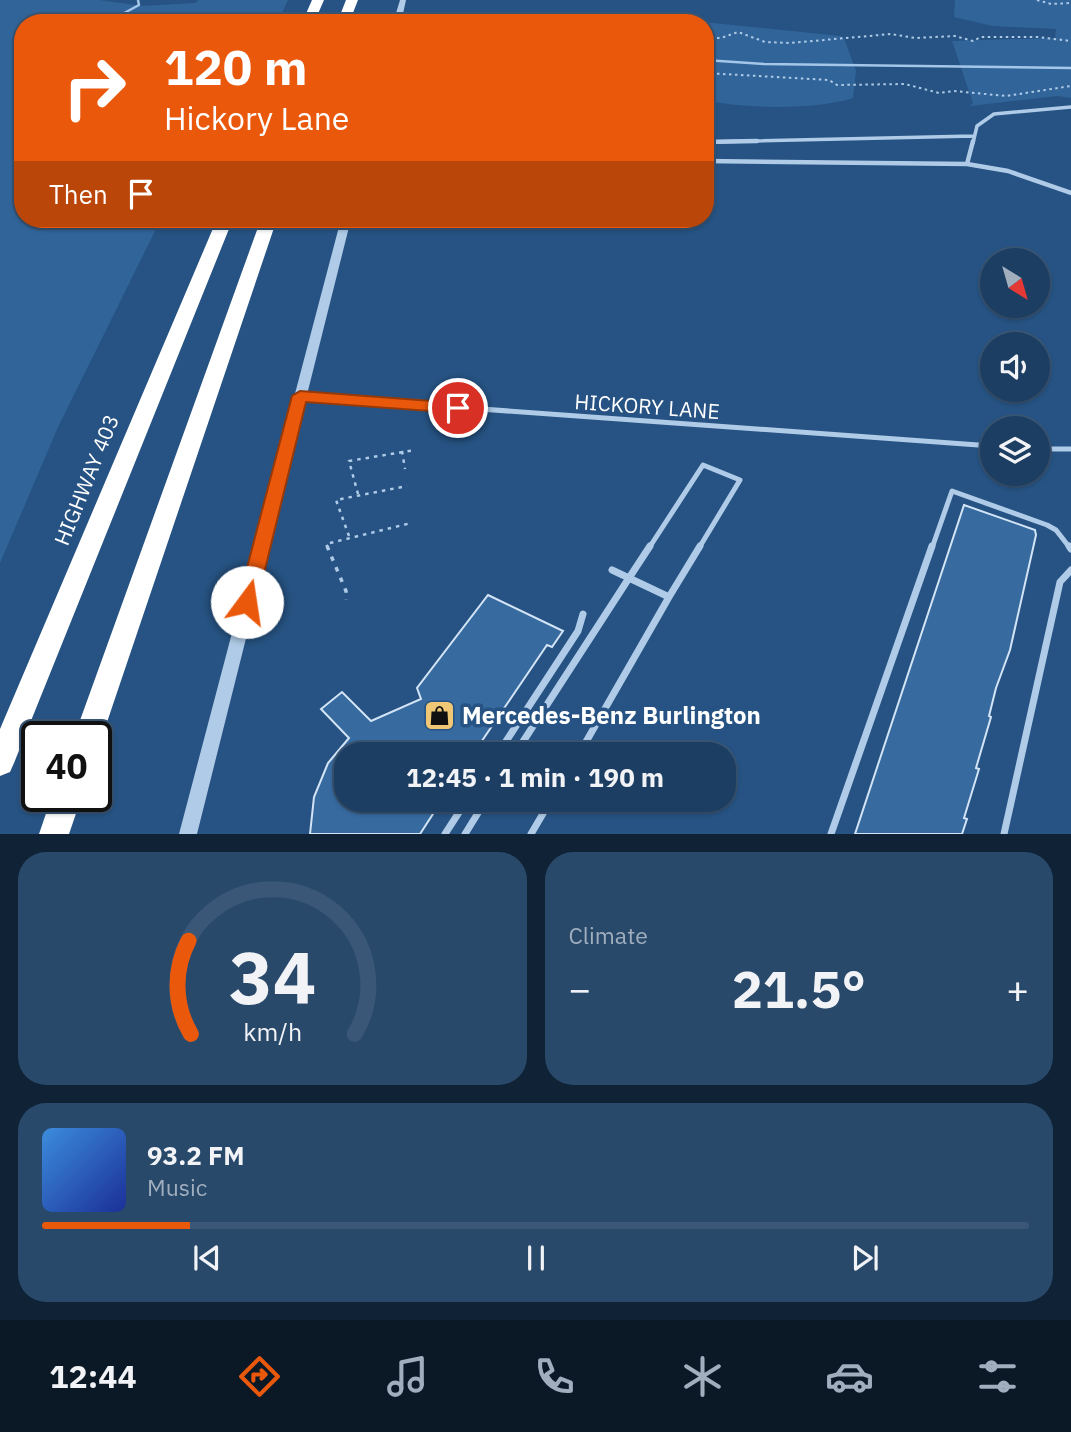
<!DOCTYPE html>
<html lang="en">
<head>
<meta charset="utf-8">
<style>
  body { margin:0; font-family:"IBM Plex Sans",sans-serif; background:#29496b; color:#f1f3f6; height:100vh; display:flex; flex-direction:column; font-size:26px; white-space:nowrap }
  * { box-sizing:border-box; margin:0 }
  p { font-size:23px; color:#a0aebe }
  .icon { flex:none; width:38px; height:38px; fill:none; stroke:currentColor; stroke-width:2; stroke-linecap:round; stroke-linejoin:round }
  .map { position:relative; height:834px; overflow:hidden }
  .drawer { display:flex; flex-direction:column; gap:18px; padding:18px; background:#0f2236; flex:1 }
  .drawer>* { flex:none }
  .hud { position:absolute; left:14px; top:14px; width:700px; height:214px; border-radius:28px; box-shadow:0 2px 5px #0004,0 0 0 2px #3a5777; background:#ea580c; color:#fff; overflow:hidden }
  .needle { width:46px; rotate:143deg }
  .buttons { position:absolute; left:980px; top:248px; display:grid; gap:14px }
  .buttons a { display:grid; place-items:center; width:70px; height:70px; border-radius:50%; background:#1c3e62; box-shadow:0 2px 5px #0004,0 0 0 2px #3a5777; font-size:35px }
  .speed { position:absolute; left:21px; top:721px; display:flex; gap:14px; font-size:35px; font-weight:700; text-align:center }
  .speed>* { display:grid; place-content:center; width:91px; height:91px; border-radius:50%; background:#1c3e62; box-shadow:0 2px 5px #0004,0 0 0 2px #3a5777; line-height:1 }
  .speed .limit { border:4px solid #111; border-radius:10px; background:#fff; color:#111 }
  .pin { position:absolute; display:grid; place-items:center; width:60px; height:60px; color:#fff; margin:-30px; border:4px solid #fff; border-radius:50%; box-shadow:0 2px 7px #0007 }
  .me { position:absolute; width:77px; margin:-38px; rotate:14deg; stroke-linejoin:round; filter:drop-shadow(0 0 5px #0008) }
  .turn { display:flex; align-items:center; gap:24px; height:147px; padding:0 35px; font-size:32px }
  .turn .icon { width:91px; height:91px; stroke-width:2.5 }
  .turn b { display:block; font-size:49px; line-height:60px }
  .then { display:flex; align-items:center; height:66px; padding:0 35px; background:#0003; gap:14px; font-size:26px }
  .big { font-size:52px; font-weight:700; line-height:1.1 }
  .drawer .widget { flex:1; display:flex; flex-direction:column; justify-content:center; gap:10px; min-width:0; padding:0 24px; border-radius:28px; background:#29496b }
  .drawer .dial { align-items:center; gap:0 }
  .dial svg { height:182px; overflow:visible; fill:none; stroke:#3a5777; stroke-width:7; stroke-linecap:round; text-anchor:middle }
  .dial text { fill:#f1f3f6; stroke:none }
  .song { display:flex; align-items:center; gap:21px }
  .cover { width:84px; height:84px; border-radius:10px; background:linear-gradient(135deg,hsl(210 70% 55%),hsl(230 70% 35%)) }
  .played { height:7px; border-radius:4px; background:linear-gradient(90deg,#ea580c 15%,#3a5777 15%) }
  .keys { display:flex; justify-content:space-around; direction:ltr }
  .heat { display:flex; justify-content:space-between; align-items:center; font-size:38px; direction:ltr }
  .drawer .tiles { flex:1; display:grid; gap:18px; grid-template-columns:1fr 1fr }
  .widget:last-child { grid-column:span 2 }
  .trip { position:absolute; left:334px; top:742px; width:402px; height:70px; border-radius:28px; background:#1c3e62; box-shadow:0 2px 5px #0004,0 0 0 2px #3a5777; font-weight:700; line-height:70px; text-align:center }
  .tabs { display:flex; height:112px; justify-content:space-around; align-items:center; background:#0b1927; color:#a0aebe }
  .tabs .icon { width:49px; height:49px }
  .tabs .selected { color:#ea580c }
  .tabs b { font-size:32px; color:#f1f3f6 }
  .map>svg:first-child { display:block }
  .green { fill:#31659a }
  .lines { fill:none; stroke-linecap:round; stroke-linejoin:round }
  .stream { stroke:#a4c6e8; stroke-width:2.5 }
  .building { fill:#376a9f; stroke:#d3e4f6; stroke-width:2 }
  .path-far2 { stroke:#afcbe7; stroke-width:2; stroke-dasharray:2.5 3.5; stroke-linecap:butt }
  .path-far1 { stroke:#afcbe7; stroke-width:2.5; stroke-dasharray:3.5 5; stroke-linecap:butt }
  .path { stroke:#afcbe7; stroke-width:3.5; stroke-dasharray:4.5 7; stroke-linecap:butt }
  .service-far3 { stroke:#afcbe7; stroke-width:3.5 }
  .service-far2 { stroke:#afcbe7; stroke-width:4.5 }
  .service-far1 { stroke:#afcbe7; stroke-width:5 }
  .service { stroke:#afcbe7; stroke-width:7 }
  .tertiary { fill:#afcbe7; fill-rule:evenodd }
  .motorway { fill:#fff; fill-rule:evenodd }
  .route { fill:#ea580c; stroke:#983908; stroke-width:2 }
  .labels { text-anchor:middle; stroke-width:7; stroke-linejoin:round; paint-order:stroke }
  .street-label { font-size:21px; fill:#fff; stroke:#265383 }
  .near-poi-label { font-size:24px; font-weight:bold; fill:#fff; stroke:#265383; text-anchor:start }
</style>
</head>
<body>
<div class="map">
<svg width="1071" height="834" viewBox="0 0 1071 834">
  <rect width="100%" height="100%" fill="#265383"/>
  <!-- green -->
  <path class="green" d="M0,0H99L142,6L195,3L199,0H288L277,23H23V219H161L58,427L0,563Z
    M955,0H1071V98L1057,96L970,106L973,103L952,41L1055,38L1056,29L993,26L954,17Z
    M703,22L840,36L844,38L856,71L853,98C816,110 743,109 705,100V23H641Z"/>
  <g class="lines">
    <!-- stream -->
    <path class="stream" d="M106,23L139,5L138,0
      M705,60L764,64L1071,68"/>
  </g>
  <!-- building -->
  <path class="building" d="M964,505L1035,530L1036,535L1010,650L996,688L989,716L991,717L976,768L979,769L964,818L967,819L962,834H855Z
    M488,595L563,631L552,647L547,645L473,754H346V800H442L420,834H310L314,797L328,763L349,738L321,709L342,692L371,721L421,699L417,688Z"/>
  <g class="lines">
    <!-- path-far2 -->
    <path class="path-far2" d="M1037,0L1051,4L1071,3
      M705,38H721L738,32L765,42L790,43L891,34L915,38L955,36L973,41L981,37H1038L1071,41
      M705,73L829,80L837,85L905,84L939,93L954,91L1006,96L1071,86"/>
    <!-- path-far1 -->
    <path class="path-far1" d="M402,451L405,469
      M358,494L349,461L415,450
      M349,536L336,500L407,486
      M328,548L326,544L411,523"/>
    <!-- path -->
    <path class="path" d="M327,546L346,591V600"/>
    <!-- service-far3 -->
    <path class="service-far3" d="M705,142L974,136
      M973,143L977,126L994,114L1071,107"/>
    <!-- service-far2 -->
    <path class="service-far2" d="M705,142L757,141
      M705,161L967,164L1008,171L1071,193
      M967,164L973,141"/>
    <!-- service-far1 -->
    <path class="service-far1" d="M301,396L992,446
      M1038,449H1071
      M649,548L703,465L740,480L699,548
      M932,548L952,491L1047,525L1056,530L1070,548"/>
    <!-- service -->
    <path class="service" d="M650,546L629,578L669,597L700,546
      M1069,546L1071,549
      M512,754L501,749L578,631L583,614
      M515,754L629,578L612,570
      M579,754L669,597
      M445,834L467,800
      M465,834L486,800
      M531,834L551,800
      M831,834L932,546
      M1004,834L1060,582L1071,570"/>
    <!-- tertiary -->
    <path class="tertiary" d="M400,0H406L401,23H393Z
      M341,219H351L197,834H179Z"/>
    <!-- motorway -->
    <path class="motorway" d="M312,0H324L314,23H302Z
      M346,0H358L349,23H337Z
      M217,219H233L14,763L10,772L0,776V729Z
      M261,219H277L102,737L96,747V737H74Z
      M52,796H82L69,834H39Z"/>
  </g>
  <!-- route -->
  <path class="route" d="M300,391L458,403L466,408L458,413L306,402L257,602L254,607L247,609L241,607L238,602L292,396Z"/>
  <!-- icons -->
  <defs>
    <symbol id="shop-square" viewBox="-11 -11 22 22"><rect x="-9" y="-9" width="18" height="18" rx="4" fill="#f0c774" stroke="#265383"/><path d="M-5-2.5h2.3a2.7 3.5 0 0 1 5.4 0H5L5.5 6h-11ZM-1.5-2.5h3a1.5 2.3 0 0 0-3 0Z" fill="#111"/></symbol>
  </defs>
  <g fill-rule="evenodd">
    <use href="#shop-square" x="422" y="698" width="35" height="35"/>
  </g>
  <g class="labels">
    <!-- street labels -->
    <g class="street-label">
      <text transform="translate(647 407) rotate(4)" y="7">HICKORY LANE</text>
      <text transform="translate(87 480) rotate(-68)" y="7">HIGHWAY 403</text>
    </g>
    <!-- near-poi labels -->
    <g class="near-poi-label">
      <text x="462" y="724">Mercedes-Benz Burlington</text>
    </g>
  </g>
</svg>
<div class="buttons">
<a><svg class="needle" viewBox="-14 -14 28 28"><path d="M0-13l5 13h-10z" fill="#e53935"/><path d="M0 13l5-13h-10z" fill="#a0aebe"/></svg></a>
<a><svg class="icon" aria-label="sound" viewBox="0 0 24 24"><path d="M4 9h4l5-4v14l-5-4H4zM17 9q2 3 0 6"/></svg></a>
<a><svg class="icon" aria-label="layers" viewBox="0 0 24 24"><path d="M12 4l9 5-9 5-9-5zM3 14l9 5 9-5"/></svg></a>
</div>
<div class="speed"><div class="limit">40</div></div>
<div class="pin" style="left:458px;top:408px;background:#d93025"><svg class="icon" aria-label="arrive" viewBox="0 0 24 24"><path d="M6 21V4h12l-3 4 3 4H6"/></svg></div>
<svg class="me" style="left:247px;top:602px" viewBox="-20 -20 40 40"><circle r="19" fill="#fff"/><path d="M0-13L10 11 0 6-10 11z" fill="#ea580c"/></svg>
<div class="trip">12:45 · 1 min · 190 m</div>
<div class="hud">
<div class="turn"><svg class="icon" aria-label="right" viewBox="0 0 24 24"><path d="M7 20v-9h11M14 6l5 5-5 5"/></svg><div><b>120 m</b>Hickory Lane</div></div>
<div class="then">Then<svg class="icon" aria-label="arrive" viewBox="0 0 24 24"><path d="M6 21V4h12l-3 4 3 4H6"/></svg></div>
</div>
</div>
<section class="drawer">
<div class="tiles">
<div class="widget dial"><svg viewBox="0 0 100 80">
<path d="M14 69A42 42 0 1 1 86 69"/>
<path d="M14 69A42 42 0 0 1 13 28" stroke="#ea580c"/>
<text x="50" y="56" font-size="32" font-weight="700">34</text>
<text x="50" y="72" font-size="11">km/h</text>
</svg></div>
<div class="widget"><p>Climate</p>
<div class="heat"><a>−</a><b class="big">21.5°</b><a>+</a></div>
</div>
<div class="widget">
<div class="song"><i class="cover"></i><div><b>93.2 FM</b><p>Music</p></div></div>
<div class="played"></div>
<div class="keys"><svg class="icon" aria-label="previous" viewBox="0 0 24 24"><path d="M18 5L8 12l10 7zM5 5v14"/></svg><svg class="icon" aria-label="pause" viewBox="0 0 24 24"><path d="M8 5v14M16 5v14"/></svg><svg class="icon" aria-label="next" viewBox="0 0 24 24"><path d="M6 5l10 7-10 7zM19 5v14"/></svg></div>
</div>
</div>
</section>
<nav class="tabs">
<b>12:44</b>
<svg class="icon selected" aria-label="directions" viewBox="0 0 24 24"><path d="M12 3l9 9-9 9-9-9zM9 14v-3h6M13 9l2 2-2 2"/></svg>
<svg class="icon" aria-label="music" viewBox="0 0 24 24"><path d="M9 18V5l10-2v13"/><circle cx="6" cy="18" r="3"/><circle cx="16" cy="16" r="3"/></svg>
<svg class="icon" aria-label="phone" viewBox="0 0 24 24"><path d="M5 4h4l2 5-3 2q2 4 5 5l2-3 5 2v4C11 20 4 13 5 4z"/></svg>
<svg class="icon" aria-label="climate" viewBox="0 0 24 24"><path d="M12 3v18M4 7l16 10M4 17L20 7"/></svg>
<svg class="icon" aria-label="car" viewBox="0 0 24 24"><path d="M5 17H2v-5l4-1 3-4h7l3 4 3 1v5h-3M9 17h6M6 11h13"/><circle cx="7" cy="17" r="2"/><circle cx="17" cy="17" r="2"/></svg>
<svg class="icon" aria-label="filters" viewBox="0 0 24 24"><path d="M4 7h16M4 17h16"/><circle cx="9" cy="7" r="2"/><circle cx="15" cy="17" r="2"/></svg>
</nav>
</body>
</html>
